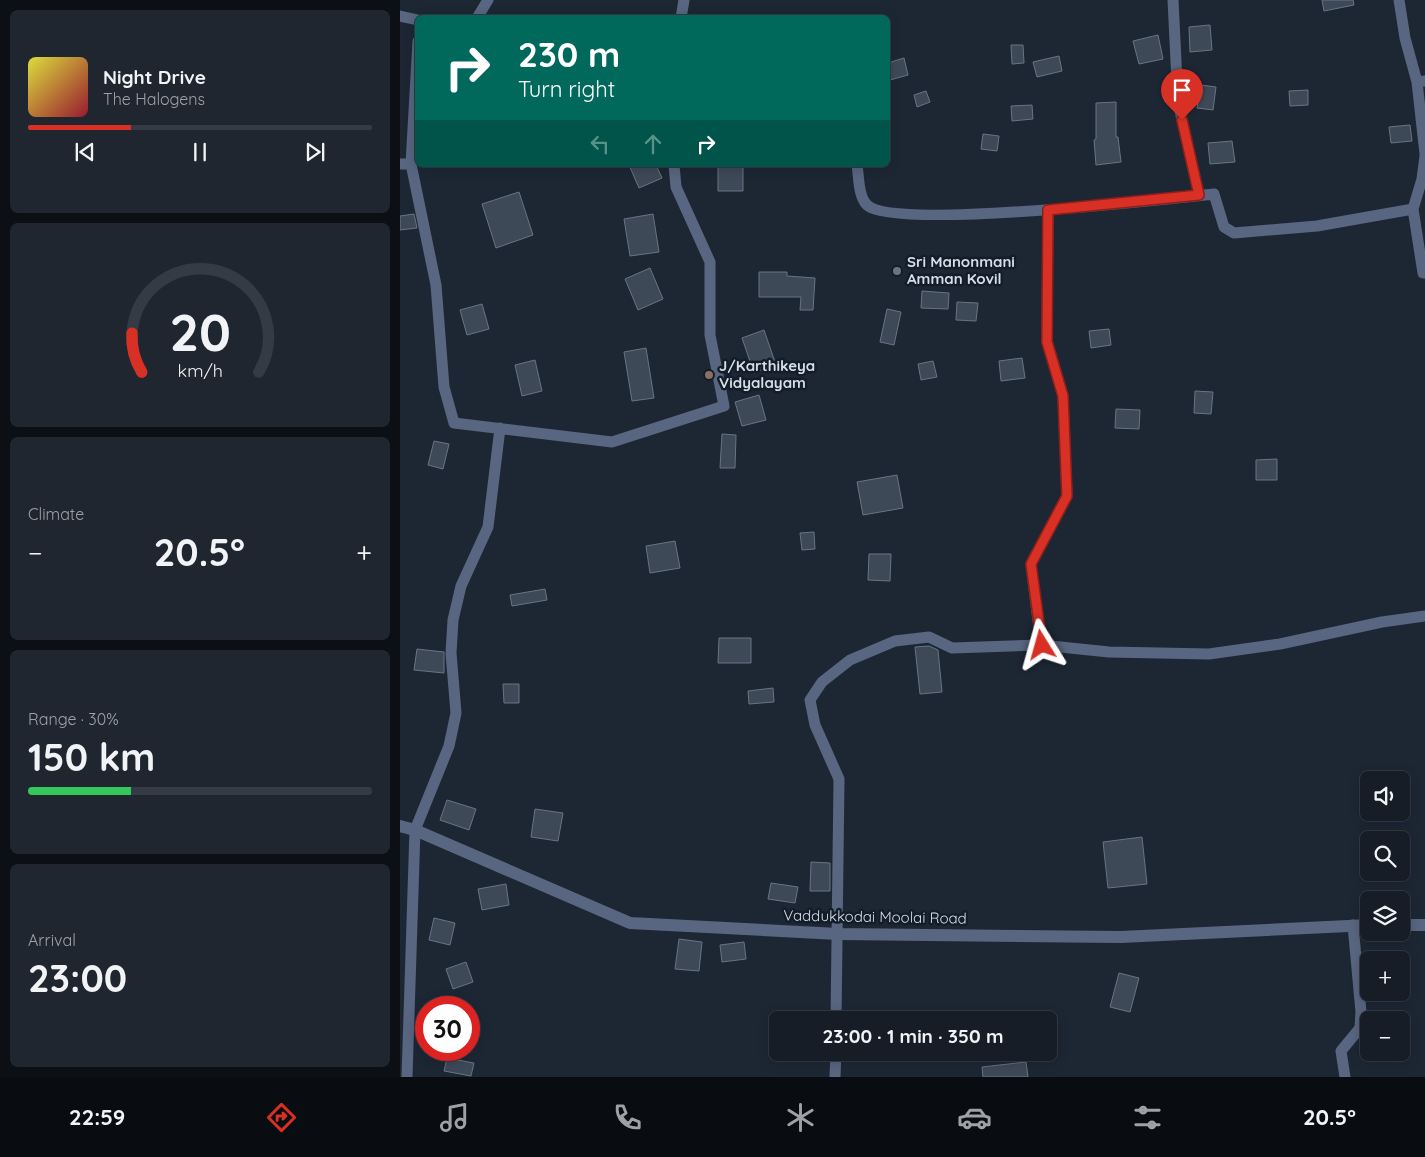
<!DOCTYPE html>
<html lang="en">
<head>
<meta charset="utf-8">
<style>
  body { margin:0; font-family:Quicksand,sans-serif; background:#1f262f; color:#f1f3f6; height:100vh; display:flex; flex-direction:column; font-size:19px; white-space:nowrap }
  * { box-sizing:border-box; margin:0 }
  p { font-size:16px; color:#9ea2a7 }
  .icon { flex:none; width:28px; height:28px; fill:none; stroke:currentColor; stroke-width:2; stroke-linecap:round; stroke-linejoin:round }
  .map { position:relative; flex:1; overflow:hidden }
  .details { display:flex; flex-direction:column; gap:10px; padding:10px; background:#0c1015; width:400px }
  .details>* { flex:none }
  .banner { position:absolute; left:15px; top:15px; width:475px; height:152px; border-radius:8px; box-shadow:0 2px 12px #0003,0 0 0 1px #353b44; background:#00695c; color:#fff; overflow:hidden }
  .tools { position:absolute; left:960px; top:771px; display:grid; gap:10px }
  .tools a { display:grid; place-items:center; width:50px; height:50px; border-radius:8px; background:#161d27; box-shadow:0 2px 12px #0003,0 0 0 1px #353b44; font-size:25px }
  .speed { position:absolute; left:15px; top:996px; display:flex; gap:10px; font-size:25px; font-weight:700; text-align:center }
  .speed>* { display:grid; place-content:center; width:65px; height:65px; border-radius:50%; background:#161d27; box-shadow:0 2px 12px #0003,0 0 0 1px #353b44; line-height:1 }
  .speed .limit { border:8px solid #d22; background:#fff; color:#111 }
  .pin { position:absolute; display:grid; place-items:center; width:42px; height:42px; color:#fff; margin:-51px -21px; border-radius:50% 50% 50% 0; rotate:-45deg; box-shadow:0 0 5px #0007 }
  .pin .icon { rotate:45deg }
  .me { position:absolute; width:55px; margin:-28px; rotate:352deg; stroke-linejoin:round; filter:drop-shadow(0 0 4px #0008) }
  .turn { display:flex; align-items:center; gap:18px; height:105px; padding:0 20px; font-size:22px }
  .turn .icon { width:65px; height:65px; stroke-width:2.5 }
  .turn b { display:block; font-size:35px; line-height:42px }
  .lanes { display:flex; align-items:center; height:48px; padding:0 20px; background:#0003; justify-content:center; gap:25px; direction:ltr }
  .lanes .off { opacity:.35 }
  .big { font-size:38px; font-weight:700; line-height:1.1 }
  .details .card { flex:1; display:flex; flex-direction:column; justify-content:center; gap:8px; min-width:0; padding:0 18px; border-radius:8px; background:#1f262f }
  .details .dial { align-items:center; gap:0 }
  .dial svg { height:130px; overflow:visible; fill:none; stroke:#353b44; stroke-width:7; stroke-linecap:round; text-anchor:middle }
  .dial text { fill:#f1f3f6; stroke:none }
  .song { display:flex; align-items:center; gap:15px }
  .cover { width:60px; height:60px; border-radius:8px; background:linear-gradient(135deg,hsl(60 70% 55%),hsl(350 70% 35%)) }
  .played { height:5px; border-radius:2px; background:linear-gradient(90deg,#d93025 30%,#353b44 30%) }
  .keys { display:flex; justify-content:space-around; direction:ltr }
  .heat { display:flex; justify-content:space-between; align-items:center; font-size:28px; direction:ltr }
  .charge { height:8px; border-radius:4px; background:linear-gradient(90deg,#34c759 30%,#353b44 0) }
  .trip { position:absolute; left:369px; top:1011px; width:288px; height:50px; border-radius:8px; background:#161d27; box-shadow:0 2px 12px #0003,0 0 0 1px #353b44; font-weight:700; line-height:50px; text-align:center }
  .menu { display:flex; height:80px; justify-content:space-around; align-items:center; background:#090c10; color:#9ea2a7 }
  .menu .icon { width:35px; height:35px }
  .menu .active { color:#d93025 }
  .menu b { font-size:22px; color:#f1f3f6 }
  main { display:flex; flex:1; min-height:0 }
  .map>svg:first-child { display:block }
  .building { fill:#3e4958; stroke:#687484 }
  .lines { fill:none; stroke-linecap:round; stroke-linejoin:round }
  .minor { stroke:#596681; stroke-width:11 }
  .tertiary { stroke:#596681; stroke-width:12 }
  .route-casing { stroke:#8d1f18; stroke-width:12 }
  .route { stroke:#d93025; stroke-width:9 }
  .worship-dot { fill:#6b7280; stroke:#131d2a; stroke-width:2 }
  .education-dot { fill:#8d6e63; stroke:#131d2a; stroke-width:2 }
  .labels { text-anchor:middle; stroke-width:5; stroke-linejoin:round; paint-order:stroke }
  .poi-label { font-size:15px; font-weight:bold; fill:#d6dde6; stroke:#131d2a; text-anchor:start }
  .street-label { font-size:15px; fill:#d6dde6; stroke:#131d2a }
</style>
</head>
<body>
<main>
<section class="details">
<div class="card">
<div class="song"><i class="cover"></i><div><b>Night Drive</b><p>The Halogens</p></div></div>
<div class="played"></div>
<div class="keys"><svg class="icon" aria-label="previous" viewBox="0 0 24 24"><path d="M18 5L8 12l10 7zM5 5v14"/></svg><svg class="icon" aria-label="pause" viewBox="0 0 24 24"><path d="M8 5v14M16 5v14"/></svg><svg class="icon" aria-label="next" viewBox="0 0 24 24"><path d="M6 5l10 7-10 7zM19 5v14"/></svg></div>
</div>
<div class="card dial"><svg viewBox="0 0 100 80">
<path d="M14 69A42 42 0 1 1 86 69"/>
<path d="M14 69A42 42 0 0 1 8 45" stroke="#d93025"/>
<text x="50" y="56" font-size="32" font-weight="700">20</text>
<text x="50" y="72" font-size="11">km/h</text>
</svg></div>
<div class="card"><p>Climate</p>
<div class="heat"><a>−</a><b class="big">20.5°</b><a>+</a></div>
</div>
<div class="card"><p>Range · 30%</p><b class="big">150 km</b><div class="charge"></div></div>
<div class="card"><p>Arrival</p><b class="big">23:00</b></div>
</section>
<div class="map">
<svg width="1025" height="1077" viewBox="0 0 1025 1077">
  <rect width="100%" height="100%" fill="#1d2734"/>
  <!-- building -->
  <path class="building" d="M922,0H953L954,5L924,11Z
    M810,25L812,50L790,52L789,27Z
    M758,35L763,59L739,64L733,41Z
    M611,45H623L624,63L612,64Z
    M659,56L662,71L637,77L633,62Z
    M504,58L508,75L490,80L488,63Z
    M801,85L816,87L813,110L797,108Z
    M908,90V105L890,106L889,91Z
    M526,91L530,102L517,107L514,95Z
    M716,102V137H718L721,162L696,165L694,140L696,139V103Z
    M632,105L633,119L612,121L611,106Z
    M1010,125L1012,141L991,143L989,127Z
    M583,134L599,136L597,151L581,149Z
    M832,141L835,162L810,164L808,143Z
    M229,165H256L262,178L239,188Z
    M318,165H343V191H318Z
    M119,192L133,235L96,248L82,204Z
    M14,214L17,228L0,230V216Z
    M253,214L259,252L230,256L224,219Z
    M250,268L263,299L238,310L225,279Z
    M359,272H387V276L415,278L413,310H400L401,297H359Z
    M522,291L549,293L548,309L521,308Z
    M557,302L578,303L576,321L556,320Z
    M82,304L89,329L67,335L60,310Z
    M487,309L501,312L494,345L480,342Z
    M709,329L711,345L691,348L689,331Z
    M364,330L376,365L354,373L342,338Z
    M246,348L254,398L232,401L224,352Z
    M622,358L625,378L601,381L599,361Z
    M135,360L142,391L122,396L115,365Z
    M533,361L537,377L521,380L518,364Z
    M795,391L813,392L811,414L794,413Z
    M359,395L366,420L342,426L335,402Z
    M716,409L740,410L739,429L715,428Z
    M322,434L336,435L335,468H320Z
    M34,441L49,444L43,469L28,465Z
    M877,459V480H856V460Z
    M497,475L503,508L463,515L457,482Z
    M414,532L415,549L402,550L400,533Z
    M275,541L280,568L250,573L246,546Z
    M469,554H491L490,581L468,580Z
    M145,589L147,600L112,606L110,595Z
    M319,638H351V663H318Z
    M529,646L538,650L542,692L520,694L515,647Z
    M17,649L44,652V673L14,670Z
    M103,684H119V703H104Z
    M373,688L374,702L349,704L348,691Z
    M47,800L76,809L69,830L40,820Z
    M135,809L163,813L158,841L131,837Z
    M742,837L747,884L708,888L703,842Z
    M411,862L430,863V891H410Z
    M371,883L398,887L395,903L368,899Z
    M106,884L109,905L82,910L78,889Z
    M34,918L55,923L50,945L29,940Z
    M279,939L302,942L299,971L275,969Z
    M344,942L346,959L322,962L320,945Z
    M66,962L73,982L53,989L46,969Z
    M719,973L739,978L730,1012L710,1007Z
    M47,1058L74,1063L71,1076L44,1071Z
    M626,1062L628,1077H583L582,1067Z"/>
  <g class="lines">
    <!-- minor -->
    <path class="minor" d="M773,0L778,102L799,195
      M999,0L1005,38L1017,82
      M0,16L18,20
      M77,18L88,0
      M281,18L284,0
      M1025,81L1017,82L1025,154
      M0,164H11L36,285L44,387L54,423L212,442L324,406L310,335V262L276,187L274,165
      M11,164L18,41
      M457,165C459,176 458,196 467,205C492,230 766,199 814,194L824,227L834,233L917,226L1013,209L1023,273H1025
      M1013,209L1022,179L1025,156
      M641,645L631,564L667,496L663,396L647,341L648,210
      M436,1020L439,779L415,725L410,700L422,682L450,660L495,641L529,637L552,648L641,645L709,652L809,654L880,644L982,622L1025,616
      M7,1077L15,830L49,746L56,713L51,653L53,620L61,586L88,527L100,428
      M435,1077L436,1052
      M945,1077L941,1051L960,1028L961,1012L953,925"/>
    <!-- tertiary -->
    <path class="tertiary" d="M0,826L15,830L230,923L438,934L721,937L969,925
      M1001,925H1025"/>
  </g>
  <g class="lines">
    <defs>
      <path id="route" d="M642,645L631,564L667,496L663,396L647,342L648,210L799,195L782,120"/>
    </defs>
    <!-- route casing -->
    <use href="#route" class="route-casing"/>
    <!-- route -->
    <use href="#route" class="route"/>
  </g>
  <!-- markers -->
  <circle class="worship-dot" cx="497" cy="271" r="5"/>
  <circle class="education-dot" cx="309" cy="375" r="5"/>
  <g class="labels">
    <!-- poi labels -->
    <g class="poi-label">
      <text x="507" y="267">Sri Manonmani<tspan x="507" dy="17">Amman Kovil</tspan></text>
      <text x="319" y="371">J/Karthikeya<tspan x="319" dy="17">Vidyalayam</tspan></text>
    </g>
    <!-- street labels -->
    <g class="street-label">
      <text transform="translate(475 917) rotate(1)" y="5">Vaddukkodai Moolai Road</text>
    </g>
  </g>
</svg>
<div class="tools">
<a><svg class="icon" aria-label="sound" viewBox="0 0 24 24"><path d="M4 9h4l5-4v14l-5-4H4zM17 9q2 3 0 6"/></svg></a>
<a><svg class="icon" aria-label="search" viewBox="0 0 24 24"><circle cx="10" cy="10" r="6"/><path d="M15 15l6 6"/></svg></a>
<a><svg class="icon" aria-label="layers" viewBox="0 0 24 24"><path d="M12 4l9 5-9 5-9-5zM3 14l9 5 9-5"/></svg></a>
<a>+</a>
<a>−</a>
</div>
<div class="speed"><div class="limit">30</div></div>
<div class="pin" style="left:782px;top:120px;background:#d93025"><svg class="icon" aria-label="arrive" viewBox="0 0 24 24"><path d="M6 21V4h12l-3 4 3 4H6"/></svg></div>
<svg class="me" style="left:642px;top:645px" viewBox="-20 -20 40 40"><path d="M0-17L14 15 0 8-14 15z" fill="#d93025" stroke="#fff" stroke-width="4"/></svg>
<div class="trip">23:00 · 1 min · 350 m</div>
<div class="banner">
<div class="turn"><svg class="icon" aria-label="right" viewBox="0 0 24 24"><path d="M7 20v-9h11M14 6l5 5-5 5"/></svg><div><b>230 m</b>Turn right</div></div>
<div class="lanes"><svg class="icon off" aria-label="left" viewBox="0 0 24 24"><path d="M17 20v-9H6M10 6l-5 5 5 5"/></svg><svg class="icon off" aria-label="ahead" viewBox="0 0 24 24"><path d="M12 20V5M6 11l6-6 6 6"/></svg><svg class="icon" aria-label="right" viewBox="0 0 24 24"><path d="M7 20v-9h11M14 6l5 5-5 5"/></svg></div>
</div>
</div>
</main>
<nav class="menu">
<b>22:59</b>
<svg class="icon active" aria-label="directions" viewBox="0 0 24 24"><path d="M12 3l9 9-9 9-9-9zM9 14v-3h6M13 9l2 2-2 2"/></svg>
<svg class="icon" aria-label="music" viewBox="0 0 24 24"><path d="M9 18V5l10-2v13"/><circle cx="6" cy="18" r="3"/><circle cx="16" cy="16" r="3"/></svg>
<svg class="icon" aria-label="phone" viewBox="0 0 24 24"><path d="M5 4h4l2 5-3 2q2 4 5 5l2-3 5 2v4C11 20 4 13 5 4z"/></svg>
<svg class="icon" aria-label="climate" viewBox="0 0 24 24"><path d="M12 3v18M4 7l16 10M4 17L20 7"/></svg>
<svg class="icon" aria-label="car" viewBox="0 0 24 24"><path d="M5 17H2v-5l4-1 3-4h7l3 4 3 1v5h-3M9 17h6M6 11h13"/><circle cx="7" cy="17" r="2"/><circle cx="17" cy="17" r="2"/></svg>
<svg class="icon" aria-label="filters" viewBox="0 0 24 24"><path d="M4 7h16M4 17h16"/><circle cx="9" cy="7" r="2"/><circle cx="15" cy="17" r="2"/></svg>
<b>20.5°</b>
</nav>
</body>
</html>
